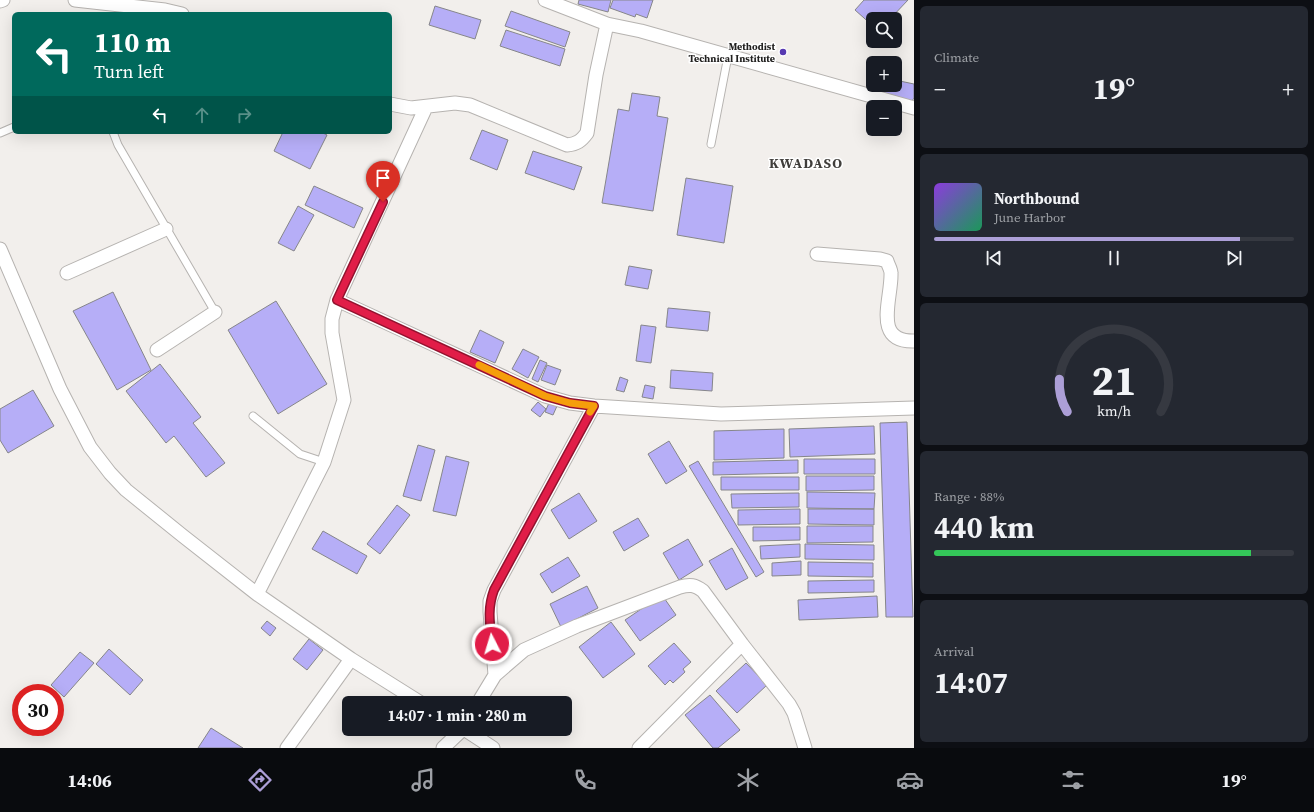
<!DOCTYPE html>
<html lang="en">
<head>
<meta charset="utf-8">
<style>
  body { margin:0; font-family:"Source Serif 4",serif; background:#242831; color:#f1f3f6; height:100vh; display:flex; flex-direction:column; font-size:15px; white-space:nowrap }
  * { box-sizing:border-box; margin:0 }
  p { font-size:13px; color:#9ea1a6 }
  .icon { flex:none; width:22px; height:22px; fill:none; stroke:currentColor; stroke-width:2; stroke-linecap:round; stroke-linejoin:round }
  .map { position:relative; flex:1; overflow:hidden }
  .details { display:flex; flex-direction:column; gap:6px; padding:6px; background:#0d0f14; width:400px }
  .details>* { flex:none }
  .banner { position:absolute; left:12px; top:12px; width:380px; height:122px; border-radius:6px; box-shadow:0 4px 16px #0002; background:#00695c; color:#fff; overflow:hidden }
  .buttons { position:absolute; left:866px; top:12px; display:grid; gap:8px }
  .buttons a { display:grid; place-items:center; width:36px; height:36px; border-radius:6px; background:#171b24; box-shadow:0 4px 16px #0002; font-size:20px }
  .speed { position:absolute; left:12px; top:684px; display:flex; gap:8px; font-size:20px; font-weight:700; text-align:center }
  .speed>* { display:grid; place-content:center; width:52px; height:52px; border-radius:50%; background:#171b24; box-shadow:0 4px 16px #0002; line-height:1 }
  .speed .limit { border:6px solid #d22; background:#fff; color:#111 }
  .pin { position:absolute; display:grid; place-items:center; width:34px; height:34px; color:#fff; margin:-41px -17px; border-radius:50% 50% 50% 0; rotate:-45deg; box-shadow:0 0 4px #0007 }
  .pin .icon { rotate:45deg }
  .me { position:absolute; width:44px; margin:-22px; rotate:355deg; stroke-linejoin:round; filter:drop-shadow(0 0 3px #0008) }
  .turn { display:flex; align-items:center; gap:14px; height:84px; padding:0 16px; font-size:18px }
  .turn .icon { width:52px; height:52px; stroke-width:2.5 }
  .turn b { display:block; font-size:28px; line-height:34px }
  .lanes { display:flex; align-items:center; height:38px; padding:0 16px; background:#0003; justify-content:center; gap:20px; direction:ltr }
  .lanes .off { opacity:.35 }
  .big { font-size:30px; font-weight:700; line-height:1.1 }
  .details .widget { flex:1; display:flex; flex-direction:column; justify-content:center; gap:6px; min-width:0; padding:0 14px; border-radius:6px; background:#242831 }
  .details .dial { align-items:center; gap:0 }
  .dial svg { height:104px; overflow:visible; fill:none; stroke:#363941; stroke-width:7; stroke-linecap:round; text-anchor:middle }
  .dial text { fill:#f1f3f6; stroke:none }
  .song { display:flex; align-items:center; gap:12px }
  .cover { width:48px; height:48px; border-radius:6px; background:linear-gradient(135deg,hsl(270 70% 55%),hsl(150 70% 35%)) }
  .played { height:4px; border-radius:2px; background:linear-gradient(90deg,#ac9fd7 85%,#363941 85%) }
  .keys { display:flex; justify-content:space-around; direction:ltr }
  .heat { display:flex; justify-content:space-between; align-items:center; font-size:22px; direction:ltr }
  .charge { height:6px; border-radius:3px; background:linear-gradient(90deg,#34c759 88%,#363941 0) }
  .trip { position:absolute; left:342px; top:696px; width:230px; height:40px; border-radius:6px; background:#171b24; box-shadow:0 4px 16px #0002; font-weight:700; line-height:40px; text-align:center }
  .dock { display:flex; height:64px; justify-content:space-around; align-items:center; background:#090b0e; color:#9ea1a6 }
  .dock .icon { width:28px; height:28px }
  .dock .active { color:#ac9fd7 }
  .dock b { font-size:18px; color:#f1f3f6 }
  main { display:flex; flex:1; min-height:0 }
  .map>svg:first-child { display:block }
  .building { fill:#b6aef7; stroke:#86868a }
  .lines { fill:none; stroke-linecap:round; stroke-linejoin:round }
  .lane-casing { stroke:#b6b3b0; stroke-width:9 }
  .street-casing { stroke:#b6b3b0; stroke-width:15 }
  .lane { stroke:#fff; stroke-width:7 }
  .street { stroke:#fff; stroke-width:13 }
  .route-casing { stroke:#92132f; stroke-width:10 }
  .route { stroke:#e11d48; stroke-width:7 }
  .slow { stroke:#f59e0b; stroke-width:7 }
  .poi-dot { fill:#5739b1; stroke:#fff; stroke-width:1.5 }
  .labels { text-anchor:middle; stroke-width:3; stroke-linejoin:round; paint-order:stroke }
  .poi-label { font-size:10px; font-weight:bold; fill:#222120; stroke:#fff; text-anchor:end }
  .district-label { font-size:14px; font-weight:bold; letter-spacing:1px; fill:#403e3b; stroke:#fff }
</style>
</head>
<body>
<main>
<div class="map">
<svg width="914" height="748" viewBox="0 0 914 748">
  <rect width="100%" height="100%" fill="#f2efec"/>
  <!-- building -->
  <path class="building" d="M579,0H611L608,12L578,4Z
    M613,0H653L647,18L636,14L635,17L610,8Z
    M864,0H908L890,19H873V26L855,10Z
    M435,6L481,20L475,39L429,25Z
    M511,11L570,32L565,47L505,26Z
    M506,30L565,49L560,66L500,46Z
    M895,80L914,84V98L912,101L876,93L877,85H895Z
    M632,93L660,97L657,116L668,118L653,211L602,203L618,109L629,111Z
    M482,130L508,140L497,170L470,159Z
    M283,132H321L327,135L310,169L274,151Z
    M533,151L582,167L574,190L525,173Z
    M686,178L733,186L724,243L677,235Z
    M314,186L363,208L354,228L305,205Z
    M298,206L314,215L294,251L278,243Z
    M629,266L652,270L648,289L625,285Z
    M113,292L151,370L117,390L73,311Z
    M276,301L327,384L278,414L228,330Z
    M668,308L710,312L708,331L666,327Z
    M641,325L656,327L651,363L636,361Z
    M480,330L504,342L495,363L470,352Z
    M523,349L539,357L528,378L512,369Z
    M540,360L547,363L538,382L532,379Z
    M160,364L201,417L193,423L225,463L206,477L174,436L166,443L126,391Z
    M547,365L561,370L555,385L541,380Z
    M671,370L713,373L712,391L670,388Z
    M620,377L628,380L624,392L616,390Z
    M645,385L655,387L653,399L642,397Z
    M33,390L54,426L8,453L0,440V409Z
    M538,402L546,409L540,417L531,410Z
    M549,403L557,406L553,415L545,412Z
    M907,422L913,617H886L880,423Z
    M874,426L875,454L790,457L789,429Z
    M784,429V458L714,460V431Z
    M669,441L687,471L666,484L648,454Z
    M418,445L435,450L421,501L403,496Z
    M446,456L469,462L456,516L433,511Z
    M804,459H875V474H804Z
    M798,460V473L713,475V462Z
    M698,461L764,572L756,577L689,466Z
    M806,476H874V490L806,491Z
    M721,477H799V490H721Z
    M807,492L875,493L874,509L807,508Z
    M579,493L597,521L569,539L551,510Z
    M799,493V507L732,508L731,494Z
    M397,505L410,515L380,554L367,544Z
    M800,509V524L738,525V510Z
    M808,509H874V525L808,524Z
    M638,518L649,536L624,551L613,532Z
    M807,526H873V542L807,543Z
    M753,527H800V540L753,541Z
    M323,531L367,556L357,574L312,549Z
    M688,539L703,565L679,580L663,553Z
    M800,544V557L761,559L760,546Z
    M805,544L874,545V560L805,559Z
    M732,548L748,578L726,590L709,561Z
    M568,557L580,576L552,593L540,574Z
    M801,561V575L772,576V563Z
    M808,562L873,563V577L808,576Z
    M874,580V592L808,593V581Z
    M587,586L598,608L561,627L550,604Z
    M662,595L676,615L640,641L625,620Z
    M877,596L878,617L799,620L798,600Z
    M267,621L276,628L270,636L261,628Z
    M611,622L635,654L603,678L579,647Z
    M309,639L323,650L307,670L293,659Z
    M674,643L691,662L683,669L685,672L673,683L670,680L665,685L648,666Z
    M109,649L143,680L130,695L96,664Z
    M80,652L94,663L64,697L51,685Z
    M746,663L767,685L737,713L716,691Z
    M710,695L740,730L718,748H713L685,715Z
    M211,728L243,748H198Z"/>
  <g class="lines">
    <defs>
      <path id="lane" d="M113,132L118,145L215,312
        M0,133L14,127
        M711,144L728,56
        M253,416L300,454L324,462"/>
      <path id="street" d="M75,0L165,10L182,14
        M545,0L607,24
        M0,1L3,0
        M390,104L411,108L455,103L470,105L567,145C577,144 581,141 587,133L596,75L607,24L641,31L914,108
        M0,249L60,389L90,447L110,473L126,490L183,536L257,594L351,659L421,703
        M817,254L880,259L887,261C888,265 891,269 891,273C892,299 872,342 914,341
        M67,273L166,229
        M337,300L545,396L570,403L594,406L721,414L914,408
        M157,350L215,312
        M257,594L324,462L344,400L332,333V319L337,300L426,107
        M495,675L490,612V601L494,590L594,406
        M478,703L495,675L524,650L577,626L680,587C690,584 695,585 703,591L742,644L789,704L794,713L805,748
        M464,729L493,748
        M287,748L351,659
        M443,748L463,729
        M639,748L742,644"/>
    </defs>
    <!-- lane casing -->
    <use href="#lane" class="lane-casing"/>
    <!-- street casing -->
    <use href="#street" class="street-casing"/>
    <!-- lane -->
    <use href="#lane" class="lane"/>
    <!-- street -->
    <use href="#street" class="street"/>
  </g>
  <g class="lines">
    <defs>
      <path id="route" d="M383,202L337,300L545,396L570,403L594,406L494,590C487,609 490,624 492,644"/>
    </defs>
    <!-- route casing -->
    <use href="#route" class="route-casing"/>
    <!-- route -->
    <use href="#route" class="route"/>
    <!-- slow -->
    <path class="slow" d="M479,365L545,396L570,403L594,406L590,412"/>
  </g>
  <!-- markers -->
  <circle class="poi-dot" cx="783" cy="52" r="4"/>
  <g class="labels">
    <!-- poi labels -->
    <g class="poi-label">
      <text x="775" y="50">Methodist<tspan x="775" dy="12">Technical Institute</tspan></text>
    </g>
    <!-- district labels -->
    <g class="district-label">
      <text x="806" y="168">KWADASO</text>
    </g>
  </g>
</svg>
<div class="buttons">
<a><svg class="icon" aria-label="search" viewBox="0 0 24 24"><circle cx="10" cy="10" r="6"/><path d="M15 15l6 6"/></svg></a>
<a>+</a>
<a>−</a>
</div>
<div class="speed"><div class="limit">30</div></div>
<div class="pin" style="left:383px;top:202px;background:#d93025"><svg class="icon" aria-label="arrive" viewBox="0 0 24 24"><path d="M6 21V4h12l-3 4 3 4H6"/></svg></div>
<svg class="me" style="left:492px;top:644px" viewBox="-20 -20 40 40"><circle r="17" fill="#e11d48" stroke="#fff" stroke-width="3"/><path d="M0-11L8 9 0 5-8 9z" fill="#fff"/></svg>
<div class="trip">14:07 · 1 min · 280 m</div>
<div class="banner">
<div class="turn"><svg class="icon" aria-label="left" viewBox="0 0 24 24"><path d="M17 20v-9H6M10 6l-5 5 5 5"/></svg><div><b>110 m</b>Turn left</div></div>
<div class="lanes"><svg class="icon" aria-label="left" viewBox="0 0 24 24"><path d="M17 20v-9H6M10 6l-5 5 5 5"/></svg><svg class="icon off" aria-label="ahead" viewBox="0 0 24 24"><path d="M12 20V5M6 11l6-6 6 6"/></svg><svg class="icon off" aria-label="right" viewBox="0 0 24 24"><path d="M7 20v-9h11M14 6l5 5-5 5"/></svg></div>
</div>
</div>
<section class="details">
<div class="widget"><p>Climate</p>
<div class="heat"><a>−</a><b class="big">19°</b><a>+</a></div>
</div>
<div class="widget">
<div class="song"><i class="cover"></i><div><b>Northbound</b><p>June Harbor</p></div></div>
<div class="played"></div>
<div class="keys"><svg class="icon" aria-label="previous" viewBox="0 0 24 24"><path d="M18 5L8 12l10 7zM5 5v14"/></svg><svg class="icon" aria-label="pause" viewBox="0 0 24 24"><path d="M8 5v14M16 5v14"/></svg><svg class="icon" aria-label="next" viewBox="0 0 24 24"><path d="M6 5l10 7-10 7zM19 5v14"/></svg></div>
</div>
<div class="widget dial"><svg viewBox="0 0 100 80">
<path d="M14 69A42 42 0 1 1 86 69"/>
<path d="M14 69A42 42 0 0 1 8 44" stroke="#ac9fd7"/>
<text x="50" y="56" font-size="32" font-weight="700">21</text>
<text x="50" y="72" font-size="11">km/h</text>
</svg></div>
<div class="widget"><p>Range · 88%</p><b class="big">440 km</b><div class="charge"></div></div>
<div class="widget"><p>Arrival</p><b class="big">14:07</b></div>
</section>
</main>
<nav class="dock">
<b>14:06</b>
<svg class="icon active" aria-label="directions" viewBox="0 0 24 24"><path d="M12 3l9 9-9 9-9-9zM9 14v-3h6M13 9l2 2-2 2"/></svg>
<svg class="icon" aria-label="music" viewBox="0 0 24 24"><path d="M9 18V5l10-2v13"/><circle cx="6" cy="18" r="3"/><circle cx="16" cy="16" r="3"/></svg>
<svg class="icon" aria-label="phone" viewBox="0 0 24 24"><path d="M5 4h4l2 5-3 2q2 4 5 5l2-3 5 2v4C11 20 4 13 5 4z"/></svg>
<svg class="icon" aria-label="climate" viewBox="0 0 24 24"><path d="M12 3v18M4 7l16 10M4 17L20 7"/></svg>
<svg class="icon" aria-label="car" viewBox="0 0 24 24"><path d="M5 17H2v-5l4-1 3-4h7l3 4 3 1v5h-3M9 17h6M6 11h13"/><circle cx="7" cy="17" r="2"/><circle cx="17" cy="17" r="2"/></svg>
<svg class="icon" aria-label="filters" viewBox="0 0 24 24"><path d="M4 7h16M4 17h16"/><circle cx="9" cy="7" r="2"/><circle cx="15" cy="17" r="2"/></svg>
<b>19°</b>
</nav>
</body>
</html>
